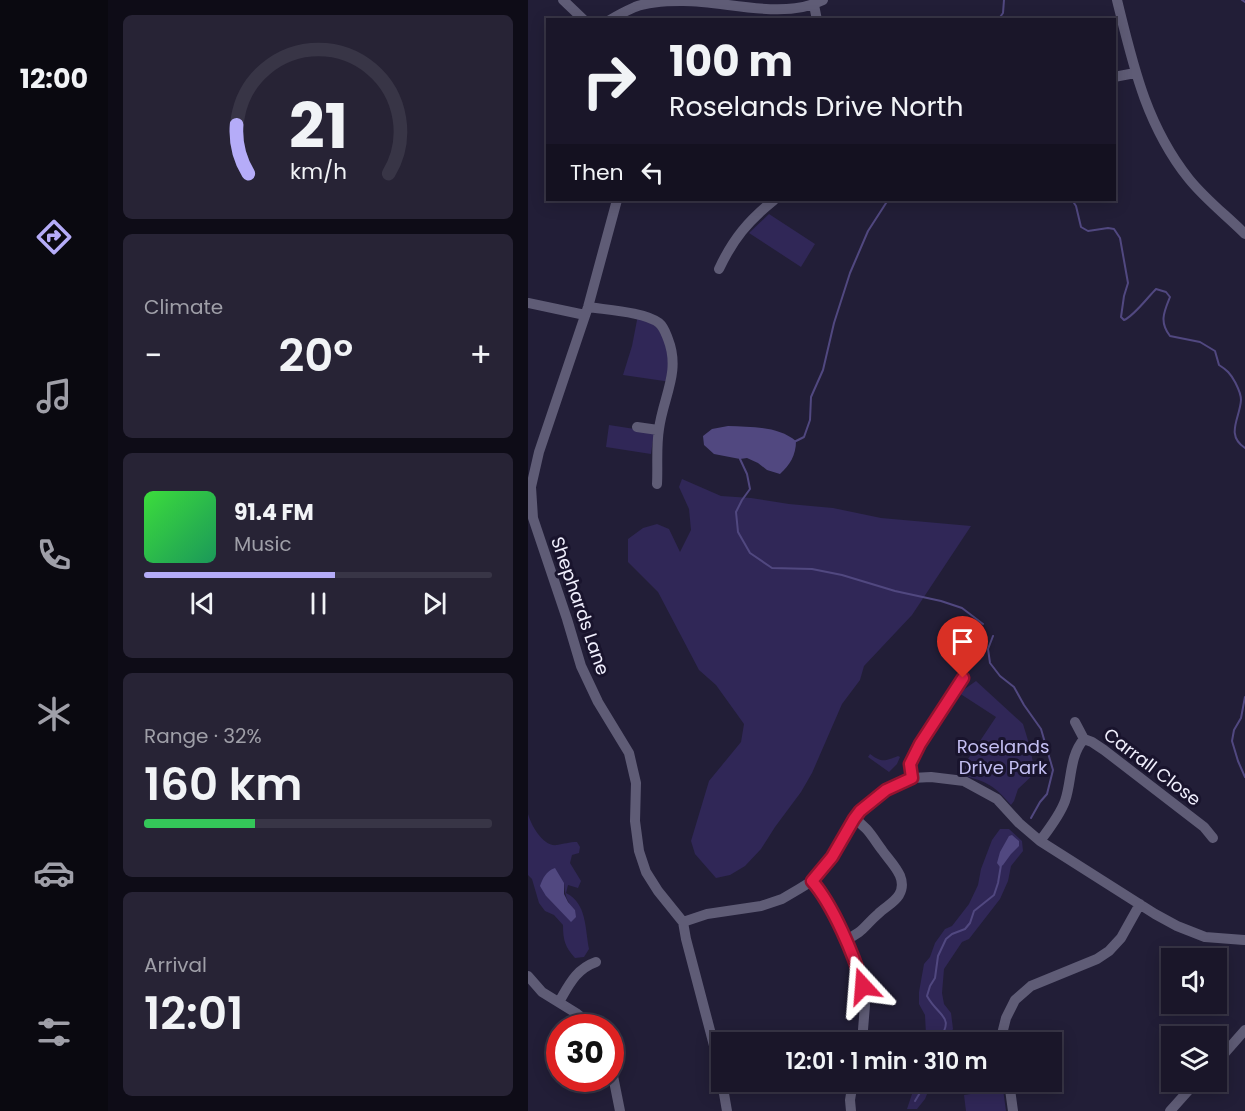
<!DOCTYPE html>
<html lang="en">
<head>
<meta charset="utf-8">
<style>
  body { margin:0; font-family:Poppins,sans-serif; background:#272335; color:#f1f3f6; height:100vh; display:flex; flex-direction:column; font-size:22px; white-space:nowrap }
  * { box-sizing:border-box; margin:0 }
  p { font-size:20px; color:#9f9fa8 }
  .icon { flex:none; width:33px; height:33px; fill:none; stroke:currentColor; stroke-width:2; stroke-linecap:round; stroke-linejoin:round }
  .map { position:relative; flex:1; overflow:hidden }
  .panel { display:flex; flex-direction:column; gap:15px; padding:15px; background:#0e0c17; width:420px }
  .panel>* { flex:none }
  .hud { position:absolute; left:18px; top:18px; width:570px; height:183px; border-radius:0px; box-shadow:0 3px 15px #0003,0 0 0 2px #383546; background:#1a1629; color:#f1f3f6; overflow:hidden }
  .tools { position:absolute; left:633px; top:948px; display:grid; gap:12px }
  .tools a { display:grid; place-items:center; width:66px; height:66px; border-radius:0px; background:#1a1629; box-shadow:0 3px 15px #0003,0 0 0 2px #383546; font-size:30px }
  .speed { position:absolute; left:18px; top:1014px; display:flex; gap:12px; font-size:30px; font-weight:700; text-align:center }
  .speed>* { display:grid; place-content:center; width:78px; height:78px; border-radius:50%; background:#1a1629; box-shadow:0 3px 15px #0003,0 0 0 2px #383546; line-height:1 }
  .speed .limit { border:9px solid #d22; background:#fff; color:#111 }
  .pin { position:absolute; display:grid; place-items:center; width:51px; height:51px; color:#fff; margin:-62px -26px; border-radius:50% 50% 50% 0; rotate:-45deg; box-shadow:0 0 6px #0007 }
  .pin .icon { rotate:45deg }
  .me { position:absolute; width:66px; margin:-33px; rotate:341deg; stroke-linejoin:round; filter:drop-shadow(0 0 4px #0008) }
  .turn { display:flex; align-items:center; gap:21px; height:126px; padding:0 24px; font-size:27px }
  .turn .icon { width:78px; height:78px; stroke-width:2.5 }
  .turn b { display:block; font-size:42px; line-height:51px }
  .then { display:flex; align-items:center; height:57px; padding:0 24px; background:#0003; gap:12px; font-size:22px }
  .big { font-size:45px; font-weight:600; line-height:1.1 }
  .panel .widget { flex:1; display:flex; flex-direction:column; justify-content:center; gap:9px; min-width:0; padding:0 21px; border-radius:9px; background:#272335 }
  .panel .dial { align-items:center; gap:0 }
  .dial svg { height:156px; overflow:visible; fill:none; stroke:#383546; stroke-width:7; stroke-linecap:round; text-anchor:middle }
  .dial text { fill:#f1f3f6; stroke:none }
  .song { display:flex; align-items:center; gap:18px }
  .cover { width:72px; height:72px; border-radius:9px; background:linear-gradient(135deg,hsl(120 70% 55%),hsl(150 70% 35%)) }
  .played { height:6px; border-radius:3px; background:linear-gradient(90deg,#b5acf8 55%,#383546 55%) }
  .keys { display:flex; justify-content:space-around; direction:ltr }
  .heat { display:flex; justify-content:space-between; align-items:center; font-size:33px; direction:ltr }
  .charge { height:9px; border-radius:4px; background:linear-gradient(90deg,#34c759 32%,#383546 0) }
  .trip { position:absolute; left:183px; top:1032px; width:351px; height:60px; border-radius:0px; background:#1a1629; box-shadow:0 3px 15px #0003,0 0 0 2px #383546; font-weight:600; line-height:60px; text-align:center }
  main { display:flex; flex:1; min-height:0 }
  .tabs { display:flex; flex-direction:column; width:108px; justify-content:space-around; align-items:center; background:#0a0910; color:#9f9fa8 }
  .tabs .icon { width:42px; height:42px }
  .tabs .selected { color:#b5acf8 }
  .tabs b { font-size:27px; color:#f1f3f6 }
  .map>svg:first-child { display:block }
  .green { fill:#302757; fill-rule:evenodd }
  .water { fill:#514880 }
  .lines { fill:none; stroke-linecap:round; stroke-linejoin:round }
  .stream { stroke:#514880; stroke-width:2 }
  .minor { stroke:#5f5c76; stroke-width:10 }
  .route-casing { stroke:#92132f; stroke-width:15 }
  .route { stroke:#e11d48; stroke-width:10 }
  .labels { text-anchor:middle; stroke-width:6; stroke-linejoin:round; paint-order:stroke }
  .street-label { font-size:18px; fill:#f0effd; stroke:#19142d }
  .park-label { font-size:18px; fill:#c4bff3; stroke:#19142d }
</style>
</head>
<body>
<main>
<nav class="tabs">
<b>12:00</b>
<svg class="icon selected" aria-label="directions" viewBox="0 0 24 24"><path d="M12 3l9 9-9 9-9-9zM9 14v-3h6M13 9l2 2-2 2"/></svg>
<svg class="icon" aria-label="music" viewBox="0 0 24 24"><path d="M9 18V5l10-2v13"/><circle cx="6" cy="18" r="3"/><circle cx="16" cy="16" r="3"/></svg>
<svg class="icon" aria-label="phone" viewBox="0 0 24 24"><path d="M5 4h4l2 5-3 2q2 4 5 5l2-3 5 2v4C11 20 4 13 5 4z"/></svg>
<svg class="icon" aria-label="climate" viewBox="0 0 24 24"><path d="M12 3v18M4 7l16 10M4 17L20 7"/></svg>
<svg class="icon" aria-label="car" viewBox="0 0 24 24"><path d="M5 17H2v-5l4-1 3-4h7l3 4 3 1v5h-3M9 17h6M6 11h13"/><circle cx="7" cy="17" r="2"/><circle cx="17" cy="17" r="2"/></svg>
<svg class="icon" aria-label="filters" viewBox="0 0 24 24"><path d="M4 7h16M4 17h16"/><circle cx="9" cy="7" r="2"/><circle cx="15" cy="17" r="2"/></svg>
</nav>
<section class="panel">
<div class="widget dial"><svg viewBox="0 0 100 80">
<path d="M14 69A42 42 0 1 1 86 69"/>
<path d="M14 69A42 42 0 0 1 8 44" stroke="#b5acf8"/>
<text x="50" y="56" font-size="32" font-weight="700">21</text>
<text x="50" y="72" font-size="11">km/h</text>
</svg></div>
<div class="widget"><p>Climate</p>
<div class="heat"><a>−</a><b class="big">20°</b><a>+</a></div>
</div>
<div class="widget">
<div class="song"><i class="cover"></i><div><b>91.4 FM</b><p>Music</p></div></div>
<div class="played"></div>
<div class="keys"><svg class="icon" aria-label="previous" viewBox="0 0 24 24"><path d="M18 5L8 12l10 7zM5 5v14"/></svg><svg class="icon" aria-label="pause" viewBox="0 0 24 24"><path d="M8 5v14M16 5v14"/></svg><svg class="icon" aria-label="next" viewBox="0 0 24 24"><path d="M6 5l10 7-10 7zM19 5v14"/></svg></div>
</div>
<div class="widget"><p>Range · 32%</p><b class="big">160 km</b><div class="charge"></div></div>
<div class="widget"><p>Arrival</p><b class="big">12:01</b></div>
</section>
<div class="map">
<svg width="717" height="1111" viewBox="0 0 717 1111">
  <rect width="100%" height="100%" fill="#221e37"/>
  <!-- green -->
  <path class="green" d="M241,214L287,244L273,267L221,233Z
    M110,315L116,316L140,338L143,382L95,375L104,346Z
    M81,425L126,432L123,454L78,447Z
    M154,479L193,496L223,498L261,504L305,508L353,518L443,526L384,615L336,666L332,680L314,704L284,773L273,792L247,827L233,849L217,866L202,875L188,878L167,854L163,841L181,781L213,742L216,724L188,685L171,670L130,592L100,562V539L115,528L129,524L141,529L152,552L163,530L161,509L151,487Z
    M448,681L495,724L502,747L507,773L490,789L486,801L483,805C463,782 458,782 430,774L468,717L431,693Z
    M342,754C354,763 357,761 370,756L372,757L369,764L361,772L340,757Z
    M0,814C3,825 15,847 29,845C36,844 41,842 49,842L52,847L51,853L44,855L42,863L53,881L50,888L40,885L38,893C59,903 57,929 61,949L56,957L47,958C37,947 35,940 35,925L26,915L17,911L11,903L4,879L0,875ZM36,883C37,895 38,901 47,910L38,916L18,896Z
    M472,829H481L494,841L495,851L483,866L480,881L472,899L441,939L434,942L416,969L414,993L416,1004L423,1013L425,1029L417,1042H397L398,1035L397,1015L391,1004V992L396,964L402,957L407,943L417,929L424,926L441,904L450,885L453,869L464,840Z
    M388,1082H404L397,1099L389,1109H379Z
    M475,1089L478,1111H438L436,1095Z"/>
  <!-- water -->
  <path class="water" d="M200,426C223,427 250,426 268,441C268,455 262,465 252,474L239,470L230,463L219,458L212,459L186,454L176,445L175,436L184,429Z
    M484,835L491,841V846L483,854L475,865L472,867L469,863L472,852L481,836Z
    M27,868L36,883V894L40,902L47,910L48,917L43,922L18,896L12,886C15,878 18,871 27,868Z"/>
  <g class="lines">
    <!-- stream -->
    <path class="stream" d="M714,0L717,2
      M470,20L475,13L476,0
      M544,200L548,206L553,227L560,231L580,228L586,229L592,238L600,283L596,296L593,317L596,320C605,317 620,297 628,289L638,292L642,297C636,312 631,322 642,336L672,342L687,351L691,365C699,370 702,373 707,382C710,388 713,393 713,400C712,418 697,435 717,448
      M268,441L276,437L282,420L283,397L295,370L306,323L322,273L340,231L360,200
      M212,458V459L219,474L222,489L214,500L208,512L210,532L222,553L244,568L284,569L314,575L367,591L413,601L434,608L455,624
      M465,636L460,649L462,663L472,676L486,687L496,705L513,729L525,770L519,794L512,802L503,818
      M717,697L713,718L706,730L704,741L710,761L717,777
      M410,1042C428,1015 411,1018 399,996L402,986L407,978L410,956L418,939L424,934L437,929L442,923L446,911L466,895L470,883L473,865
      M387,1101L393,1091L397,1082"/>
    <!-- minor -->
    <path class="minor" d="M35,0L56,20
      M589,0C605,65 618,125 661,179C677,199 699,216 717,234
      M286,5L289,20
      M82,20C90,15 98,11 107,7C120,2 138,1 153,1C196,0 254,21 295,0
      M586,77L607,73
      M89,200L60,307L11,452L3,487L5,518L39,619L53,666L70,702L101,753L108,783L107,821L111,851L118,872L130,891L155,922L158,939L189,1057L194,1080
      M191,269C205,239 220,221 246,200
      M0,303L57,315
      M60,307C79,310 117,312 131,323C136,327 138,334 140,339C153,372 135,397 131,429C128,447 130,466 129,484
      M109,427L130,430
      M547,722L556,739L564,742L576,750L676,827L685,838
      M384,778L383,764L392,744L435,678
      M512,841C521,829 532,815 537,801C544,781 541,756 556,739
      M284,881L294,892L314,931L330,968L335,986L337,1005L334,1042
      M155,922L179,914L233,906L254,899L271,889L284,881L304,857L326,819L341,803L358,790L384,778L403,777L436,781L469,799L491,823L512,841L627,914L649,926L677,937L716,940
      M317,940C336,932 336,926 350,914C357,907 366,903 371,895C381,878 363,863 354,850C345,838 339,826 326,819
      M0,976L14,992L48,1013L67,1028
      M31,1002C41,985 48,969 68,962
      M475,1042L474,1034L478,1018L487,1000L503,986L569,959L581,951L593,938L612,904
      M82,1061L92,1111
      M688,1063L717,1030
      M194,1082L199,1111
      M481,1082L485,1111
      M323,1111L322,1100L325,1082
      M642,1111L668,1082"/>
  </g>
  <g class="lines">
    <defs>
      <path id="route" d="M335,986C326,955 305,905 284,881L304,857L326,819L332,811L358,790L384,778L382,764L392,744L435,678"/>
    </defs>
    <!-- route casing -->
    <use href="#route" class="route-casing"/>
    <!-- route -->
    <use href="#route" class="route"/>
  </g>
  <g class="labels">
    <!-- street labels -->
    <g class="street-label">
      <text transform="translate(52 606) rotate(71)" y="6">Shephards Lane</text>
      <text transform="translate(624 767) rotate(37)" y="6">Carrall Close</text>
    </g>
    <!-- park labels -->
    <g class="park-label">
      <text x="475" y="753">Roselands<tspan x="475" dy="21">Drive Park</tspan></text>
    </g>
  </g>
</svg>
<div class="tools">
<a><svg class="icon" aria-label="sound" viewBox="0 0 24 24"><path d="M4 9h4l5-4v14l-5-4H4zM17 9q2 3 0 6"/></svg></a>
<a><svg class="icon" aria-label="layers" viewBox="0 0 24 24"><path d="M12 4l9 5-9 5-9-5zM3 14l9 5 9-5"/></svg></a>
</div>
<div class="speed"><div class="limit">30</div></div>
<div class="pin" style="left:435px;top:678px;background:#d93025"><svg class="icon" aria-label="arrive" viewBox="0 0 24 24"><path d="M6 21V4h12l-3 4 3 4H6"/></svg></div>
<svg class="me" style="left:335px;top:986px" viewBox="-20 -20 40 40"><path d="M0-17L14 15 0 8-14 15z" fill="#e11d48" stroke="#fff" stroke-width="4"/></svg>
<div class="trip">12:01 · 1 min · 310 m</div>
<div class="hud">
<div class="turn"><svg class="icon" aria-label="right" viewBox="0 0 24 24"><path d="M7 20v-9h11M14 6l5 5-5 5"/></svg><div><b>100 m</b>Roselands Drive North</div></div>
<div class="then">Then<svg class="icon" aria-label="left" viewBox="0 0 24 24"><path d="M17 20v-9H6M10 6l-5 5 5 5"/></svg></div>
</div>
</div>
</main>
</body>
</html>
